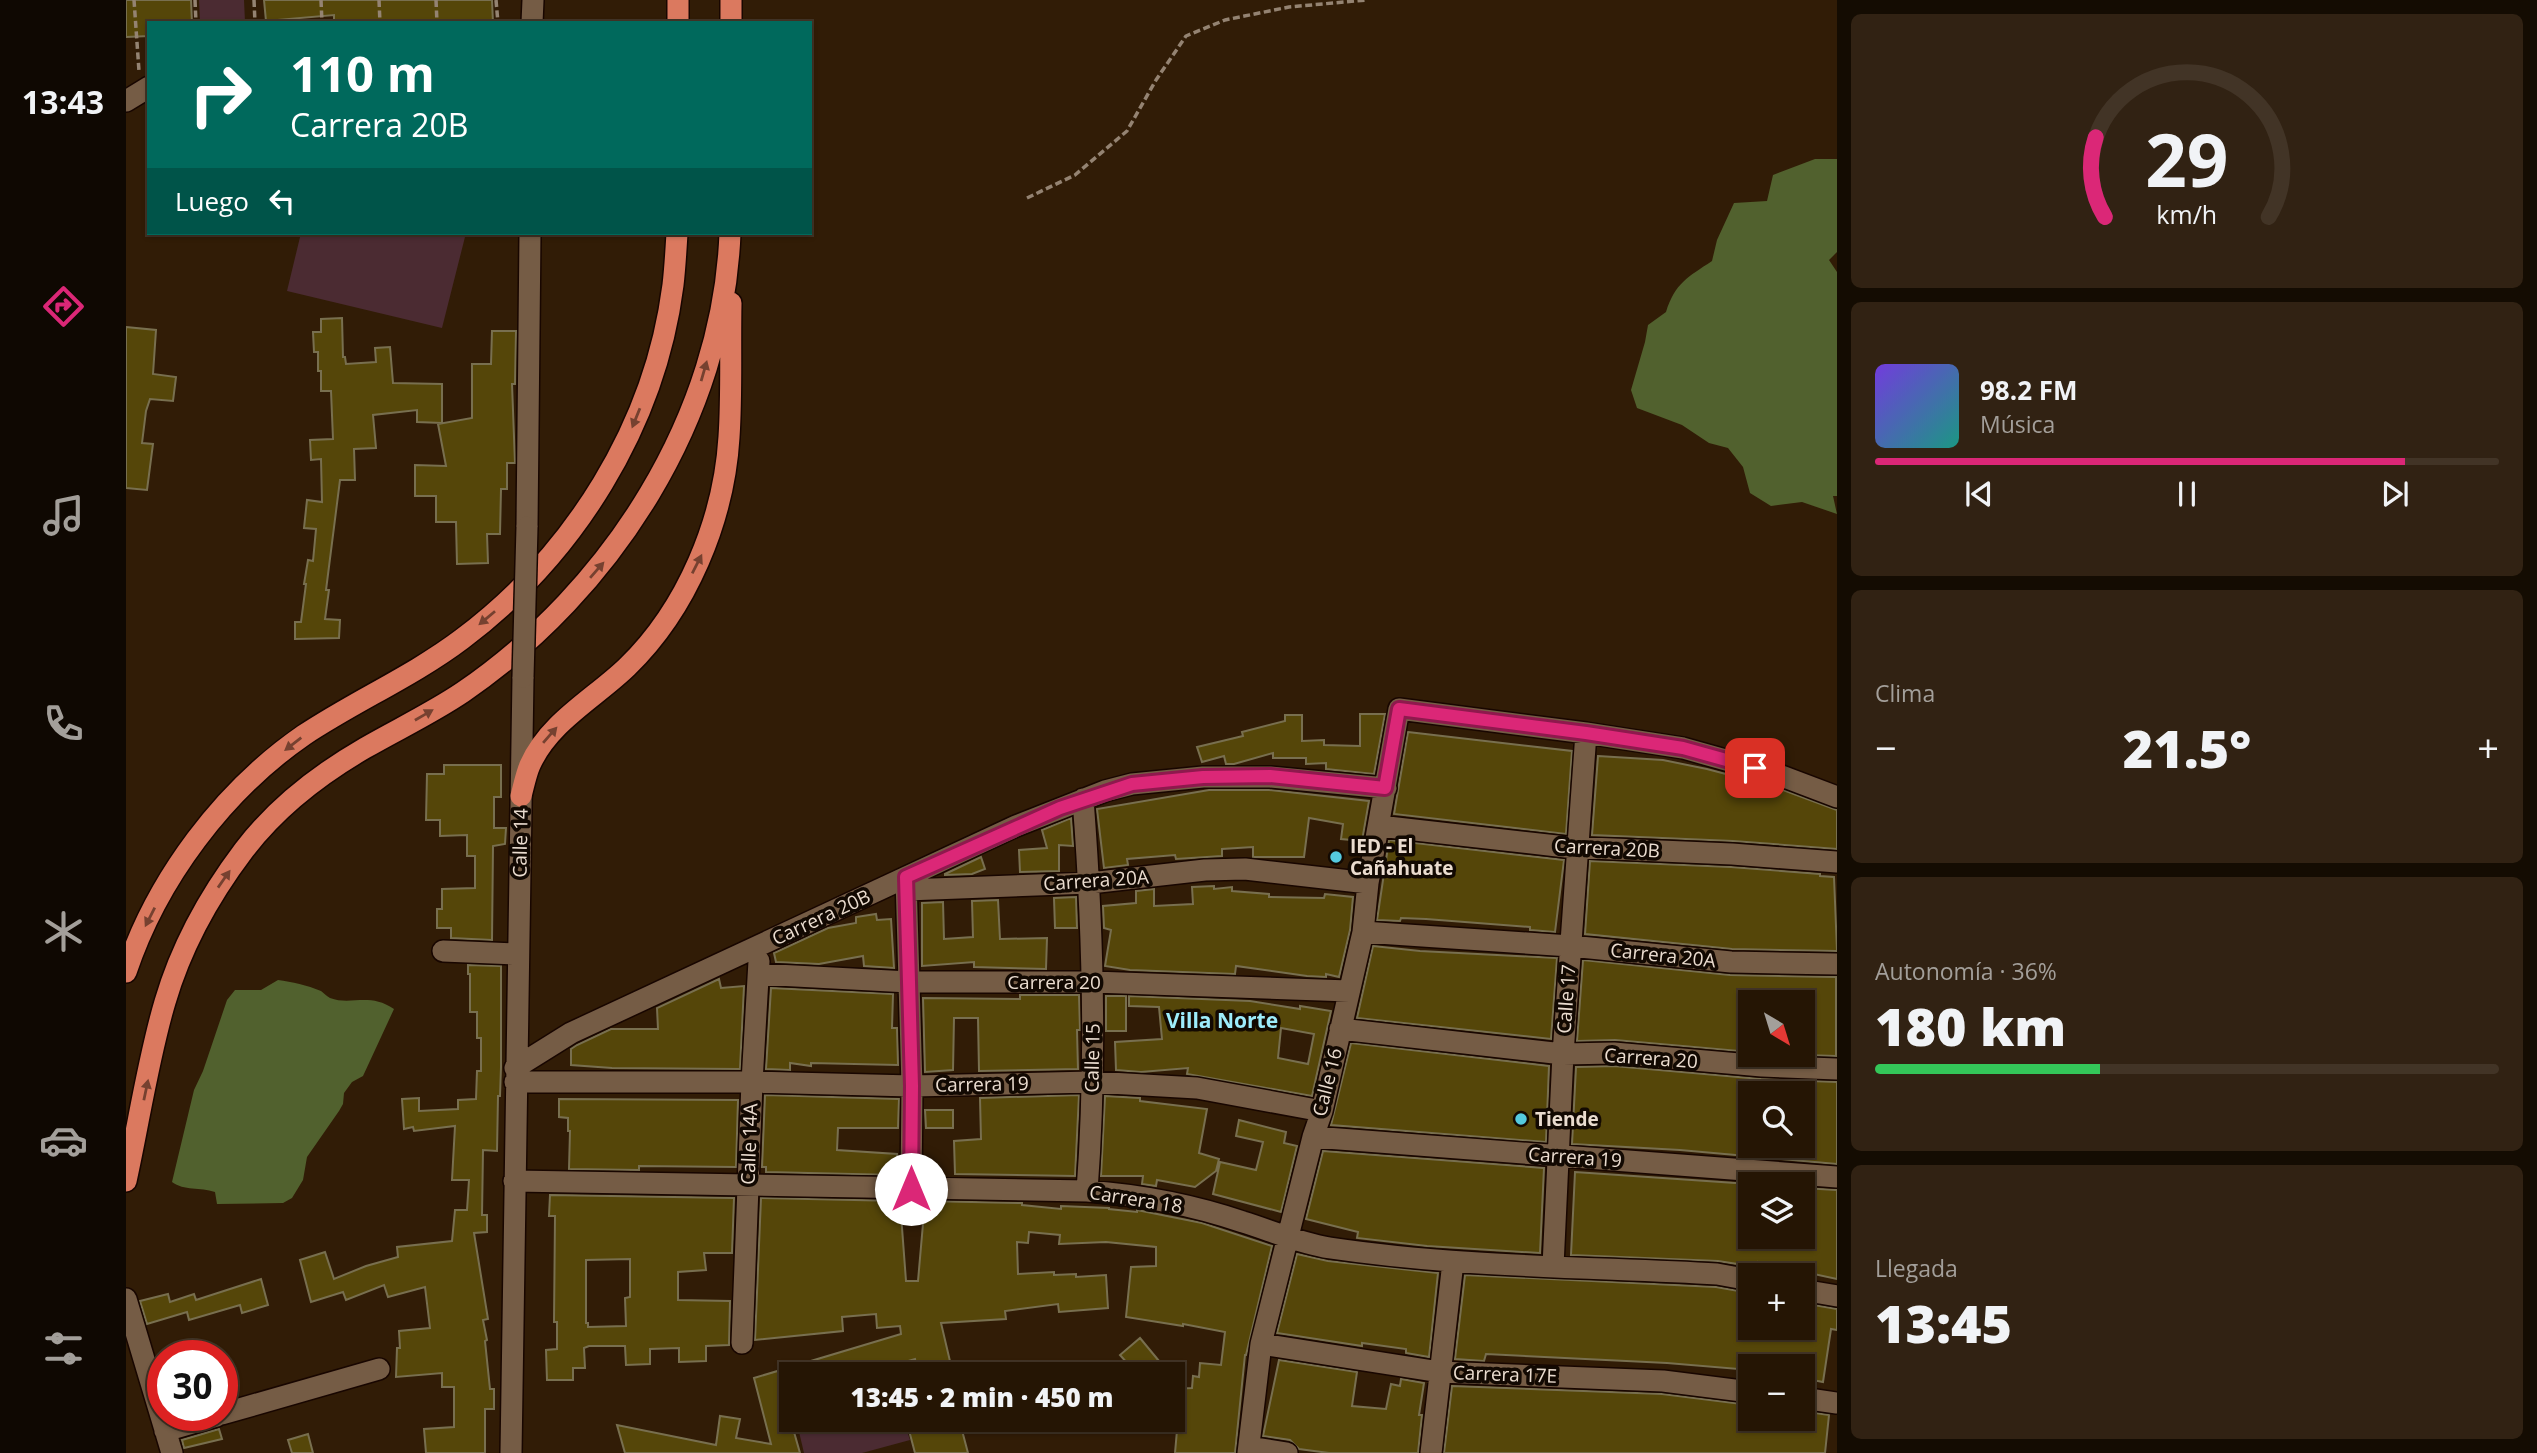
<!DOCTYPE html>
<html lang="es">
<head>
<meta charset="utf-8">
<style>
  body { margin:0; font-family:"Open Sans",sans-serif; background:#312213; color:#f1f3f6; height:100vh; display:flex; flex-direction:column; font-size:26px; white-space:nowrap }
  * { box-sizing:border-box; margin:0 }
  p { font-size:23px; color:#a39f9a }
  .icon { flex:none; width:38px; height:38px; fill:none; stroke:currentColor; stroke-width:2; stroke-linecap:round; stroke-linejoin:round }
  .map { position:relative; flex:1; overflow:hidden }
  .details { display:flex; flex-direction:column; gap:14px; padding:14px; background:#140c02; width:700px }
  .details>* { flex:none }
  .guide { position:absolute; left:21px; top:21px; width:665px; height:214px; border-radius:0px; box-shadow:0 2px 5px #0004,0 0 0 2px #423426; background:#00695c; color:#fff; overflow:hidden }
  .needle { width:46px; rotate:142deg }
  .fabs { position:absolute; left:1612px; top:990px; display:grid; gap:14px }
  .fabs a { display:grid; place-items:center; width:77px; height:77px; border-radius:0px; background:#251504; box-shadow:0 2px 5px #0004,0 0 0 2px #423426; font-size:35px }
  .speed { position:absolute; left:21px; top:1340px; display:flex; gap:14px; font-size:35px; font-weight:700; text-align:center }
  .speed>* { display:grid; place-content:center; width:91px; height:91px; border-radius:50%; background:#251504; box-shadow:0 2px 5px #0004,0 0 0 2px #423426; line-height:1 }
  .speed .limit { border:10px solid #d22; background:#fff; color:#111 }
  .pin { position:absolute; display:grid; place-items:center; width:60px; height:60px; color:#fff; margin:-30px; border-radius:14px; box-shadow:0 4px 10px #0006 }
  .me { position:absolute; width:77px; margin:-38px; rotate:0deg; stroke-linejoin:round; filter:drop-shadow(0 0 5px #0008) }
  .turn { display:flex; align-items:center; gap:24px; height:147px; padding:0 28px; font-size:32px }
  .turn .icon { width:91px; height:91px; stroke-width:2.5 }
  .turn b { display:block; font-size:49px; line-height:60px }
  .then { display:flex; align-items:center; height:66px; padding:0 28px; background:#0003; gap:14px; font-size:26px }
  .big { font-size:52px; font-weight:800; line-height:1.1 }
  .details .tile { flex:1; display:flex; flex-direction:column; justify-content:center; gap:10px; min-width:0; padding:0 24px; border-radius:10px; background:#312213 }
  .details .dial { align-items:center; gap:0 }
  .dial svg { height:182px; overflow:visible; fill:none; stroke:#423426; stroke-width:7; stroke-linecap:round; text-anchor:middle }
  .dial text { fill:#f1f3f6; stroke:none }
  .song { display:flex; align-items:center; gap:21px }
  .cover { width:84px; height:84px; border-radius:10px; background:linear-gradient(135deg,hsl(260 70% 55%),hsl(170 70% 35%)) }
  .played { height:7px; border-radius:4px; background:linear-gradient(90deg,#db2777 85%,#423426 85%) }
  .keys { display:flex; justify-content:space-around; direction:ltr }
  .heat { display:flex; justify-content:space-between; align-items:center; font-size:38px; direction:ltr }
  .charge { height:10px; border-radius:5px; background:linear-gradient(90deg,#34c759 36%,#423426 0) }
  .trip { position:absolute; left:653px; top:1362px; width:406px; height:70px; border-radius:0px; background:#251504; box-shadow:0 2px 5px #0004,0 0 0 2px #423426; font-weight:800; line-height:70px; text-align:center }
  main { display:flex; flex:1; min-height:0 }
  .menu { display:flex; flex-direction:column; width:126px; justify-content:space-around; align-items:center; background:#0f0802; color:#a39f9a }
  .menu .icon { width:49px; height:49px }
  .menu .current { color:#db2777 }
  .menu b { font-size:32px; color:#f1f3f6 }
  .map>svg:first-child { display:block }
  .green { fill:#4b2b32 }
  .water { fill:#51612e }
  .building { fill:#554609; stroke:#786f4f; stroke-width:2; fill-rule:evenodd }
  .lines { fill:none; stroke-linecap:round; stroke-linejoin:round }
  .minor-casing { stroke:#180600; stroke-width:24 }
  .highway-casing { stroke:#180600; stroke-width:24 }
  .path { stroke:#948372; stroke-width:3.5; stroke-dasharray:7 3.5; stroke-linecap:butt }
  .minor { stroke:#755c45; stroke-width:21 }
  .highway { stroke:#db795f; stroke-width:21 }
  .minor-bridge-casing { stroke:#180600; stroke-width:24; stroke-linecap:butt }
  .minor-bridge { stroke:#755c45; stroke-width:21 }
  .oneway { fill:#764130 }
  .route-casing { stroke:#8e194d; stroke-width:18 }
  .route { stroke:#db2777; stroke-width:12 }
  .poi-dot { fill:#55cadf; stroke:#120902; stroke-width:2.5 }
  .labels { text-anchor:middle; stroke-width:7; stroke-linejoin:round; paint-order:stroke }
  .street-label { font-size:19px; fill:#eadccf; stroke:#120902 }
  .poi-label { font-size:19px; font-weight:bold; fill:#eadccf; stroke:#120902; text-anchor:start }
  .neighbourhood-label { font-size:21px; font-weight:bold; fill:#9decfb; stroke:#120902 }
</style>
</head>
<body>
<main>
<nav class="menu">
<b>13:43</b>
<svg class="icon current" aria-label="directions" viewBox="0 0 24 24"><path d="M12 3l9 9-9 9-9-9zM9 14v-3h6M13 9l2 2-2 2"/></svg>
<svg class="icon" aria-label="music" viewBox="0 0 24 24"><path d="M9 18V5l10-2v13"/><circle cx="6" cy="18" r="3"/><circle cx="16" cy="16" r="3"/></svg>
<svg class="icon" aria-label="phone" viewBox="0 0 24 24"><path d="M5 4h4l2 5-3 2q2 4 5 5l2-3 5 2v4C11 20 4 13 5 4z"/></svg>
<svg class="icon" aria-label="climate" viewBox="0 0 24 24"><path d="M12 3v18M4 7l16 10M4 17L20 7"/></svg>
<svg class="icon" aria-label="car" viewBox="0 0 24 24"><path d="M5 17H2v-5l4-1 3-4h7l3 4 3 1v5h-3M9 17h6M6 11h13"/><circle cx="7" cy="17" r="2"/><circle cx="17" cy="17" r="2"/></svg>
<svg class="icon" aria-label="filters" viewBox="0 0 24 24"><path d="M4 7h16M4 17h16"/><circle cx="9" cy="7" r="2"/><circle cx="15" cy="17" r="2"/></svg>
</nav>
<div class="map">
<svg width="1711" height="1453" viewBox="0 0 1711 1453">
  <rect width="100%" height="100%" fill="#311c06"/>
  <!-- green -->
  <path class="green" d="M73,0H118L119,22L74,23Z
    M175,233H340L316,328L161,291Z
    M670,1419H777L784,1440L736,1453H678Z"/>
  <!-- water -->
  <path class="water" d="M1689,159H1711V252L1703,260L1711,272V496H1707L1711,514L1676,502L1645,506L1624,493L1617,467L1602,448L1583,443L1556,425L1511,408L1505,390L1519,342L1522,325L1540,312C1549,283 1562,277 1586,261L1591,240L1608,203L1641,201L1647,175Z
    M152,980C166,982 181,985 195,991C198,993 200,996 204,998C225,1006 243,992 268,1009L237,1076L226,1082L218,1093L217,1104L213,1111L181,1157L177,1180L166,1198L157,1203L91,1204L89,1192C74,1187 58,1191 46,1182L68,1090L77,1071L101,1000L109,990H135Z"/>
  <!-- building -->
  <path class="building" d="M0,0H65L66,23H23V36L0,37Z
    M138,0H366L367,23H345V20L298,23H208V15L140,21Z
    M216,318L217,357H219L220,364L250,362L249,348L264,347L267,383L316,384V423L291,422V410L247,415L250,448L228,449L229,480H214L200,590H203L199,619L214,620L213,638L169,639V622H175L180,584H178L182,560L187,561L190,529L178,528L181,500L196,502L195,459L185,460L184,440L207,439L205,391H195V371H192V352H188L187,332H195V319Z
    M0,327L30,330L27,374L50,377L47,401L24,399L20,411L16,443L27,444L21,490L0,488Z
    M366,331H390L389,384H386L389,463H381V489H375L374,534H361L362,563L331,564L330,522H310V496H289V465L320,466L312,424L346,418V364H365Z
    M1234,714H1259L1248,774L1200,769V763L1180,764V758H1147V753L1108,764H1100L1098,756L1076,762L1071,747L1117,736L1116,732L1159,721V715H1176V741L1198,740V745L1234,746Z
    M1282,732L1446,751L1440,834L1268,814Z
    M1472,756L1537,760L1581,769L1649,787L1711,810V849L1607,841L1466,835Z
    M318,765H375V797H368V828H380L379,844L367,846L366,940L325,938V928H311V909H316V889L349,888V856H341V835L314,836V820H300L301,774H318Z
    M1083,790H1143L1243,801L1236,841L1215,839L1217,824L1183,818L1178,857H1127V847L1096,849V856L1050,859L1049,855L1001,859L1002,865L978,868L971,809Z
    M945,818L947,846L933,845V871L894,872L893,850L921,848L916,830Z
    M1263,840L1438,860L1429,932L1404,930V927L1300,919L1275,918L1274,921L1251,920Z
    M855,857L859,869L846,874L819,875V874Z
    M1464,861L1605,867L1694,874V876L1708,877L1711,951L1606,949L1459,934Z
    M1088,886V889L1106,887V891L1143,894V897L1198,898L1199,894L1227,897L1224,930L1213,977L1200,974V977L1181,976L1110,966L1109,974L1004,970L979,966L985,930L978,928L977,906L1010,903V891L1028,889V906L1067,904L1066,887Z
    M950,897L951,928H929L928,898Z
    M872,900L874,939L921,938L920,969L848,967V962L796,966V903L817,902L818,939L847,937L846,901Z
    M750,914L751,920L765,919L768,968L738,966L737,956L693,964L650,962L648,953L702,928L730,923V917Z
    M1247,946L1294,951L1431,958L1425,1039L1231,1018Z
    M1457,960L1604,975L1710,977V1056L1678,1055L1681,1007H1676V1003H1624V1052L1489,1040L1451,1041Z
    M342,965L375,966V1067L374,1096H372L371,1151L357,1150L356,1215H361V1232L348,1233L362,1319L357,1320L361,1340L359,1341L364,1389H368V1409H359V1453H300L298,1429L328,1427V1387H316V1373L270,1377L271,1348H274L273,1331L304,1328L299,1287L262,1297L258,1285L220,1300L217,1292L185,1302L174,1260L199,1252L208,1279L240,1266L272,1257L271,1247L326,1241L329,1210H341L343,1180H326L329,1126L288,1131L287,1127L278,1129L276,1099L293,1098V1111L332,1109V1100L350,1099L351,1071H355V1038H351V1012H344V974H342Z
    M593,979L595,988L618,986L614,1069L486,1068L445,1065V1049L451,1045L485,1029H532L531,1008Z
    M645,988L767,994L766,1028H771L772,1065L685,1063V1066L664,1063V1070L640,1069Z
    M894,995H953L954,1030H951L952,1069L853,1071L852,1018H828L827,1070L799,1072L797,998L894,999Z
    M980,996H1000V1031H980Z
    M1003,996L1124,1001L1174,1009V1006L1205,1011L1186,1096L1061,1074L1062,1068L1015,1072L990,1070L989,1042L1036,1039L1033,1007L1003,1006ZM1155,1028L1188,1034L1182,1064L1152,1058Z
    M1225,1043L1423,1066L1420,1142L1205,1125Z
    M1488,1066L1635,1079L1711,1082V1164L1554,1150L1446,1144L1450,1067ZM1624,1094H1676V1146H1624Z
    M639,1095L773,1099L772,1128H712L711,1150L771,1154L770,1175L640,1172V1167H636Z
    M953,1095L949,1176L829,1174L828,1141L855,1139L854,1098Z
    M979,1096L1014,1098V1101L1081,1109L1073,1153L1093,1159L1090,1171L1069,1187L1031,1180L1030,1186L1016,1184L1017,1176H975Z
    M433,1099L612,1100L610,1167L513,1166V1170L443,1169L444,1131H442V1118L433,1117Z
    M799,1110H827V1128H800Z
    M1113,1120L1160,1132L1158,1143L1171,1146L1155,1212L1087,1194L1094,1162L1130,1170L1137,1142L1110,1136Z
    M1197,1151L1418,1168L1414,1253L1301,1246L1231,1238L1232,1232L1180,1219Z
    M1449,1172L1624,1184V1237H1676V1188L1711,1190V1279L1632,1262L1631,1267L1592,1261L1445,1255Z
    M424,1195L608,1198L606,1253H578L580,1270L552,1272V1300L604,1301L603,1345L580,1346V1361L553,1362V1348L524,1349V1364L500,1365L499,1346H463L458,1348L459,1368H447V1380H421L420,1350L431,1349V1322H428L429,1216H423ZM504,1259V1297L499,1298L500,1326L462,1327V1323H460V1260Z
    M635,1198L774,1201L780,1281H792L799,1201L896,1203V1205L935,1209V1206L983,1208V1209L1011,1212V1210L1076,1223L1146,1246L1120,1355H1119L1109,1453H1049L1052,1419L1046,1420V1389L1066,1388L1067,1376L1073,1377L1074,1363L1095,1365L1099,1332L1057,1324V1326L1000,1317L1005,1267L1030,1266V1247L980,1242L933,1244L934,1235L903,1232L902,1243L891,1242L892,1274L928,1272V1275L950,1274V1277L980,1275L982,1308L933,1312L932,1304L879,1311L880,1319L815,1323L827,1374H792L789,1359L738,1374H665V1395L658,1397L674,1453H499L491,1425L590,1445L594,1416L614,1419L610,1438L645,1444L628,1378L775,1334L774,1326L751,1328L750,1314L716,1317L717,1331L629,1340Z
    M1171,1254L1202,1261L1312,1273L1303,1357L1280,1353V1349L1236,1343V1346L1151,1333Z
    M1339,1275L1590,1287L1624,1293V1328H1676V1303L1711,1309V1330L1705,1329L1697,1382L1676,1378V1367H1624V1370L1541,1363L1360,1354L1358,1361L1329,1359Z
    M135,1279L142,1305L116,1313L114,1305L63,1320L61,1312L21,1324L14,1301L42,1294L44,1302L68,1294L70,1300Z
    M1014,1338L1033,1361L1018,1374H1011L994,1355Z
    M1153,1360L1231,1372L1226,1406L1260,1409L1265,1384L1274,1386L1275,1379L1298,1383L1293,1415H1296L1292,1453H1203L1173,1449L1164,1440L1137,1436Z
    M1326,1386L1536,1394L1624,1405V1419H1676V1411L1703,1415L1699,1453H1318Z
    M780,1419H833L842,1453H789Z
    M93,1429L96,1439L58,1448L56,1440Z
    M182,1434L187,1453H166L162,1440Z"/>
  <g class="lines">
    <defs>
      <path id="minor" d="M406,23L407,0
        M0,101L23,87
        M401,527L404,233
        M957,799C967,929 971,1060 961,1191
        M1253,826L1440,847L1606,854L1711,862
        M780,878L786,1086L785,1189
        M781,890L964,883L1079,870L1119,869L1242,883
        M1237,932L1444,946L1605,962L1711,964
        M317,951L392,954
        M633,974L783,982H967L1223,991
        M1214,1029L1437,1054L1488,1053L1636,1066L1711,1069
        M389,1068L445,1033L890,826L979,791L1006,784L1077,777H1144L1260,788
        M389,1082H626L786,1086L966,1082L1071,1088L1196,1111
        M1187,1137L1711,1177
        M388,1181L961,1191C1014,1195 1067,1205 1117,1222C1146,1231 1173,1243 1204,1248C1332,1267 1462,1267 1591,1274L1624,1280
        M1427,1266L1437,1054L1460,733
        M1676,1290L1711,1296
        M0,1299L46,1453
        M616,1343L626,1082L633,961
        M1135,1344L1314,1372L1537,1381L1624,1392
        M1676,1398L1711,1403
        M96,1414L253,1369
        M39,1431L91,1416
        M1123,1447L1161,1453
        M385,1453L397,677
        M1122,1453L1135,1344L1187,1137L1196,1111L1237,932L1242,883L1273,709L1460,733L1557,748L1653,775L1711,797
        M1305,1453L1327,1262"/>
      <path id="highway" d="M605,0V23
        M552,23V0
        M395,796C398,785 400,774 404,765C423,722 469,698 501,667C561,609 598,520 603,437C606,393 604,348 605,303
        M0,972C31,879 97,791 178,735C229,701 287,676 336,639C448,555 529,426 547,285C549,268 550,250 551,233
        M0,1181C13,1122 22,1059 39,1002C55,947 84,895 118,850C150,808 194,774 239,748C272,729 306,713 337,692C486,590 597,417 604,233"/>
    </defs>
    <!-- minor casing -->
    <use href="#minor" class="minor-casing"/>
    <!-- highway casing -->
    <use href="#highway" class="highway-casing"/>
    <!-- path -->
    <path class="path" d="M8,0L13,71
      M69,0L70,23
      M128,0L129,23
      M195,0L196,23
      M253,0L254,23
      M310,0L311,23
      M370,0L372,23
      M901,198L949,175L1001,131L1030,80L1060,36L1099,20L1163,7L1240,0"/>
    <!-- minor -->
    <use href="#minor" class="minor"/>
    <!-- highway -->
    <use href="#highway" class="highway"/>
    <defs>
      <path id="minor-bridge" d="M397,677L401,527"/>
    </defs>
    <!-- minor-bridge casing -->
    <use href="#minor-bridge" class="minor-bridge-casing"/>
    <!-- minor-bridge -->
    <use href="#minor-bridge" class="minor-bridge"/>
  </g>
  <!-- one-way arrows -->
  <defs><path id="oneway-solid" d="M-6-.8H1V-3.2L6.5 0L1 3.2V.8H-6Z" transform="scale(1.75)"/></defs>
  <g class="oneway">
    <use href="#oneway-solid" transform="translate(578 371) rotate(-74)"/>
    <use href="#oneway-solid" transform="translate(510 418) rotate(112)"/>
    <use href="#oneway-solid" transform="translate(571 564) rotate(-63)"/>
    <use href="#oneway-solid" transform="translate(471 570) rotate(-49)"/>
    <use href="#oneway-solid" transform="translate(361 618) rotate(140)"/>
    <use href="#oneway-solid" transform="translate(298 715) rotate(-30)"/>
    <use href="#oneway-solid" transform="translate(424 735) rotate(-49)"/>
    <use href="#oneway-solid" transform="translate(167 744) rotate(142)"/>
    <use href="#oneway-solid" transform="translate(98 879) rotate(-55)"/>
    <use href="#oneway-solid" transform="translate(24 917) rotate(117)"/>
    <use href="#oneway-solid" transform="translate(20 1090) rotate(-78)"/>
  </g>
  <g class="lines">
    <defs>
      <path id="route" d="M785,1189L786,1086L780,877L934,808L1006,784L1077,777L1144,776L1259,788L1273,709L1460,733L1557,748L1629,768"/>
    </defs>
    <!-- route casing -->
    <use href="#route" class="route-casing"/>
    <!-- route -->
    <use href="#route" class="route"/>
  </g>
  <!-- markers -->
  <g class="poi-dot">
    <circle cx="1210" cy="857" r="7"/>
    <circle cx="1395" cy="1119" r="7"/>
  </g>
  <g class="labels">
    <!-- street labels -->
    <g class="street-label">
      <text transform="translate(394 843) rotate(-89)" y="7">Calle 14</text>
      <text transform="translate(1481 848) rotate(3)" y="7">Carrera 20B</text>
      <text transform="translate(970 880) rotate(-4)" y="7">Carrera 20A</text>
      <text transform="translate(695 917) rotate(-25)" y="7">Carrera 20B</text>
      <text transform="translate(1537 955) rotate(6)" y="7">Carrera 20A</text>
      <text x="928" y="989">Carrera 20</text>
      <text transform="translate(1440 999) rotate(-86)" y="7">Calle 17</text>
      <text transform="translate(966 1058) rotate(-89)" y="7">Calle 15</text>
      <text transform="translate(1525 1058) rotate(4)" y="7">Carrera 20</text>
      <text transform="translate(1201 1082) rotate(-76)" y="7">Calle 16</text>
      <text transform="translate(856 1084) rotate(-1)" y="7">Carrera 19</text>
      <text transform="translate(623 1144) rotate(-88)" y="7">Calle 14A</text>
      <text transform="translate(1449 1157) rotate(4)" y="7">Carrera 19</text>
      <text transform="translate(1010 1199) rotate(9)" y="7">Carrera 18</text>
      <text transform="translate(1379 1374) rotate(2)" y="7">Carrera 17E</text>
    </g>
    <!-- poi labels -->
    <g class="poi-label">
      <text x="1224" y="853">IED - El<tspan x="1224" dy="22">Cañahuate</tspan></text>
      <text x="1409" y="1126">Tiende</text>
    </g>
    <!-- neighbourhood labels -->
    <g class="neighbourhood-label">
      <text x="1096" y="1028">Villa Norte</text>
    </g>
  </g>
</svg>
<div class="fabs">
<a><svg class="needle" viewBox="-14 -14 28 28"><path d="M0-13l5 13h-10z" fill="#e53935"/><path d="M0 13l5-13h-10z" fill="#a39f9a"/></svg></a>
<a><svg class="icon" aria-label="search" viewBox="0 0 24 24"><circle cx="10" cy="10" r="6"/><path d="M15 15l6 6"/></svg></a>
<a><svg class="icon" aria-label="layers" viewBox="0 0 24 24"><path d="M12 4l9 5-9 5-9-5zM3 14l9 5 9-5"/></svg></a>
<a>+</a>
<a>−</a>
</div>
<div class="speed"><div class="limit">30</div></div>
<div class="pin" style="left:1629px;top:768px;background:#d93025"><svg class="icon" aria-label="arrive" viewBox="0 0 24 24"><path d="M6 21V4h12l-3 4 3 4H6"/></svg></div>
<svg class="me" style="left:785px;top:1189px" viewBox="-20 -20 40 40"><circle r="19" fill="#fff"/><path d="M0-13L10 11 0 6-10 11z" fill="#db2777"/></svg>
<div class="trip">13:45 · 2 min · 450 m</div>
<div class="guide">
<div class="turn"><svg class="icon" aria-label="right" viewBox="0 0 24 24"><path d="M7 20v-9h11M14 6l5 5-5 5"/></svg><div><b>110 m</b>Carrera 20B</div></div>
<div class="then">Luego<svg class="icon" aria-label="left" viewBox="0 0 24 24"><path d="M17 20v-9H6M10 6l-5 5 5 5"/></svg></div>
</div>
</div>
<section class="details">
<div class="tile dial"><svg viewBox="0 0 100 80">
<path d="M14 69A42 42 0 1 1 86 69"/>
<path d="M14 69A42 42 0 0 1 10 34" stroke="#db2777"/>
<text x="50" y="56" font-size="32" font-weight="700">29</text>
<text x="50" y="72" font-size="11">km/h</text>
</svg></div>
<div class="tile">
<div class="song"><i class="cover"></i><div><b>98.2 FM</b><p>Música</p></div></div>
<div class="played"></div>
<div class="keys"><svg class="icon" aria-label="previous" viewBox="0 0 24 24"><path d="M18 5L8 12l10 7zM5 5v14"/></svg><svg class="icon" aria-label="pause" viewBox="0 0 24 24"><path d="M8 5v14M16 5v14"/></svg><svg class="icon" aria-label="next" viewBox="0 0 24 24"><path d="M6 5l10 7-10 7zM19 5v14"/></svg></div>
</div>
<div class="tile"><p>Clima</p>
<div class="heat"><a>−</a><b class="big">21.5°</b><a>+</a></div>
</div>
<div class="tile"><p>Autonomía · 36%</p><b class="big">180 km</b><div class="charge"></div></div>
<div class="tile"><p>Llegada</p><b class="big">13:45</b></div>
</section>
</main>
</body>
</html>
